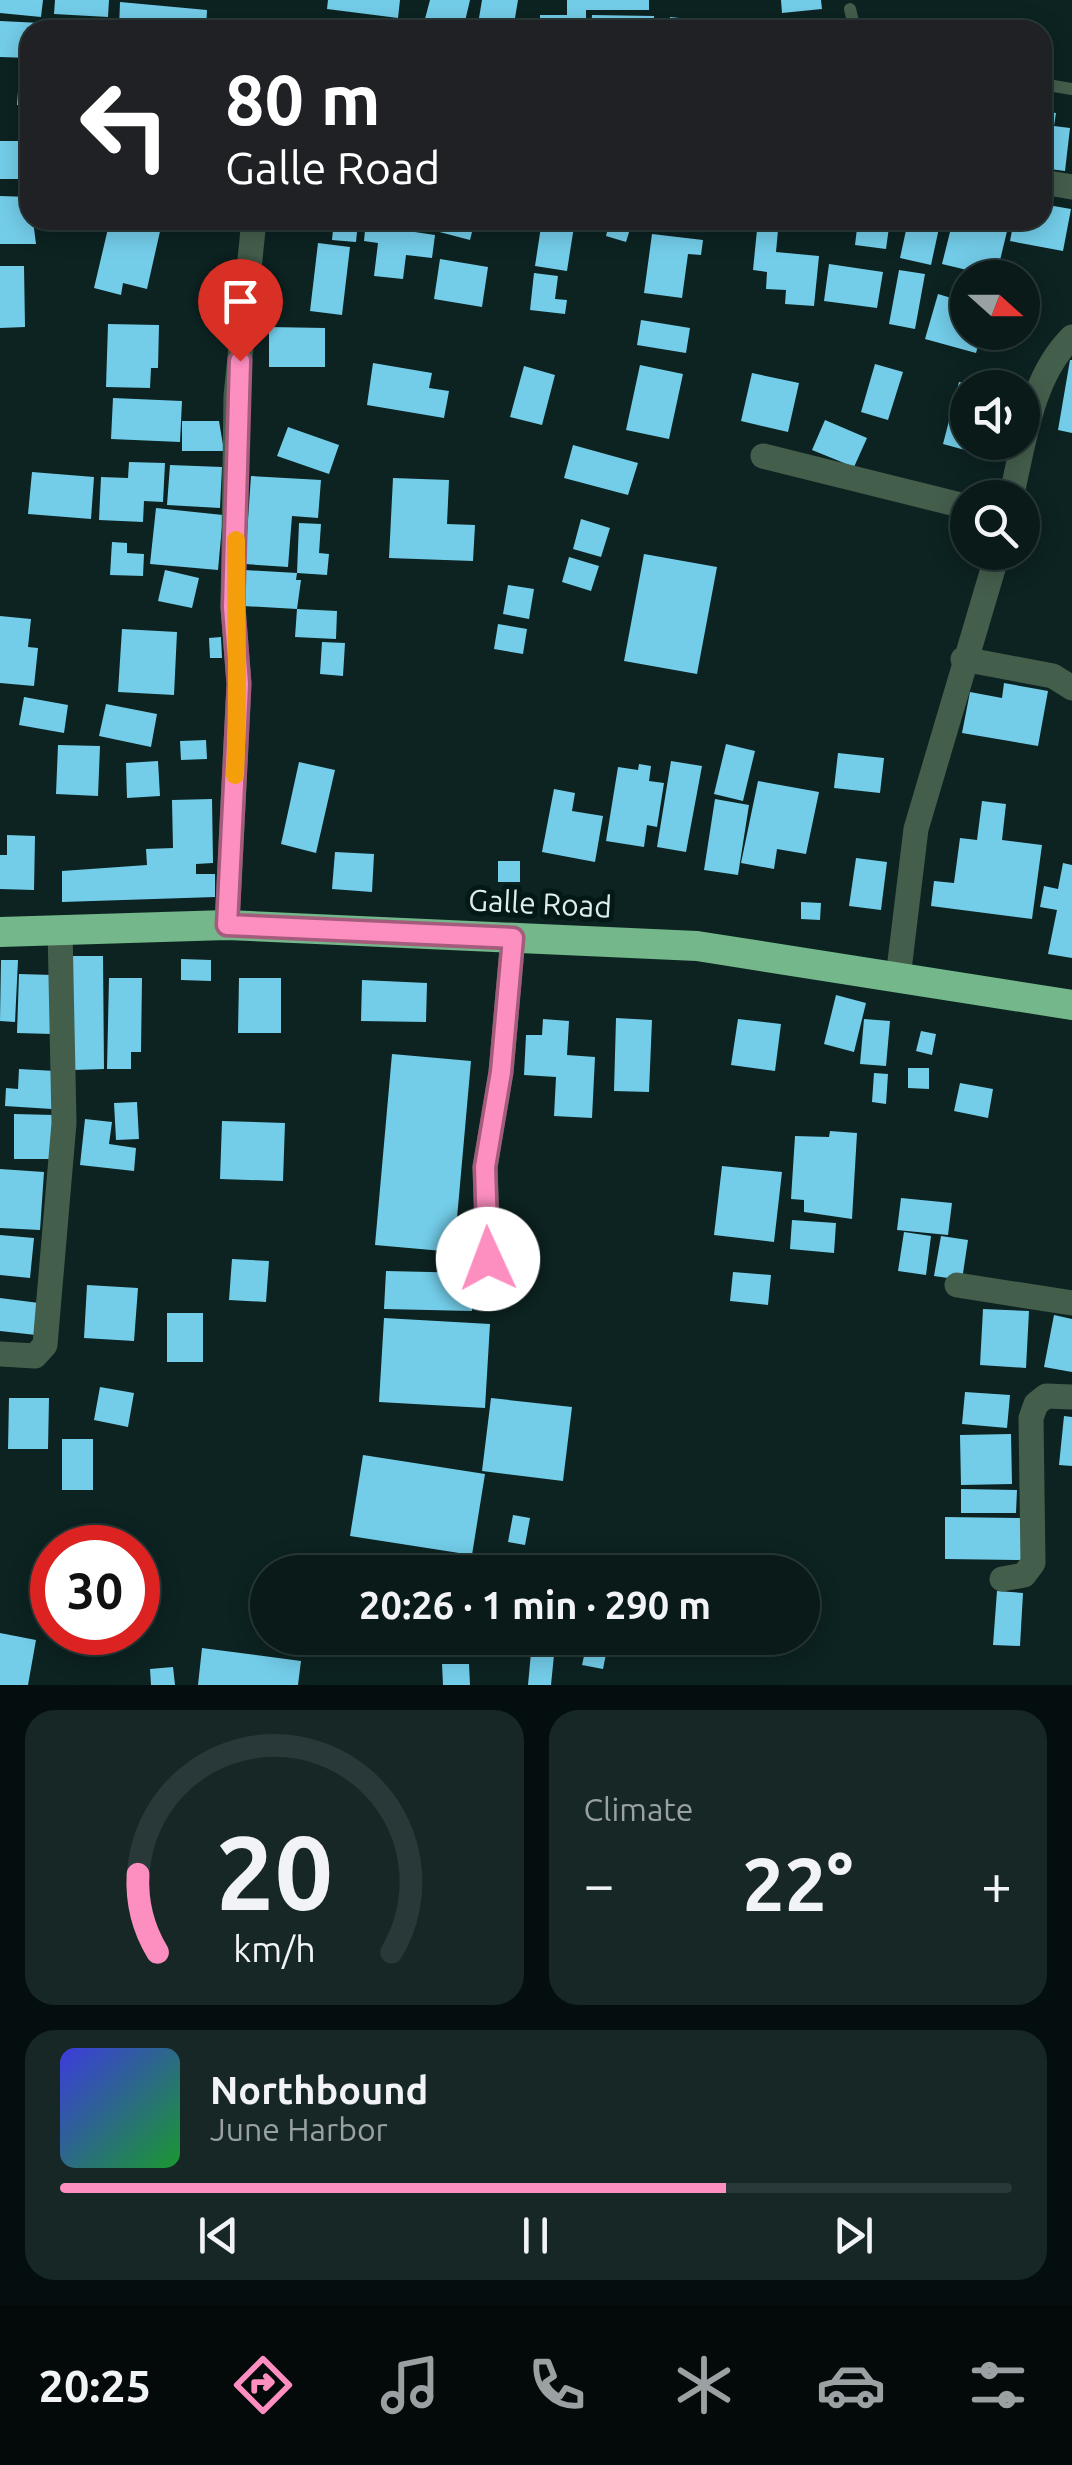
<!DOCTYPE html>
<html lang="en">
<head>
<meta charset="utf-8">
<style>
  body { margin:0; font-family:Ubuntu,sans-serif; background:#172726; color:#f1f3f6; height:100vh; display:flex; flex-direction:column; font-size:38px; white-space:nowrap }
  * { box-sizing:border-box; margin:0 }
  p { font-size:32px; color:#99a1a2 }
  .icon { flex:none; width:55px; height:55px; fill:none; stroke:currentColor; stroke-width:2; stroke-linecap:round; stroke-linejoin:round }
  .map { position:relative; height:1685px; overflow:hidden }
  .side { display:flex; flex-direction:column; gap:25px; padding:25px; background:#050e0e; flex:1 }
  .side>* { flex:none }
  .top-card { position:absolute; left:20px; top:20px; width:1032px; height:210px; border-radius:30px; box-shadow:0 5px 25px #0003,0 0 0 2px #293838; background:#202124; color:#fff; overflow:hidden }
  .needle { width:65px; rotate:111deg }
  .fabs { position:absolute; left:950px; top:260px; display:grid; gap:20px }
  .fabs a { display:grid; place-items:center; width:90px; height:90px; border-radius:50%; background:#091a19; box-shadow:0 5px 25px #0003,0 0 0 2px #293838; font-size:50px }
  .speed { position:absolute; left:30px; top:1525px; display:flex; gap:20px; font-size:50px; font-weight:700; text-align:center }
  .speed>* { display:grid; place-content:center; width:130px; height:130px; border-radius:50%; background:#091a19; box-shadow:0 5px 25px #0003,0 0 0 2px #293838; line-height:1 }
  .speed .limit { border:15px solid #d22; background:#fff; color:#111 }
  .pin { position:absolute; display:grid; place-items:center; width:85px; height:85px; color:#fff; margin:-102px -42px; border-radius:50% 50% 50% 0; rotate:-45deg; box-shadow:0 0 10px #0007 }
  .pin .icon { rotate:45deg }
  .me { position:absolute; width:110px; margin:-55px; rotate:358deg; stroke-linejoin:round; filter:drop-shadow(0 0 8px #0008) }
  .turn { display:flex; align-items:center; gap:35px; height:210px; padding:0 40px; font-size:45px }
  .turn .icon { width:130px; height:130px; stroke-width:2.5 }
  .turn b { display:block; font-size:70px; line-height:85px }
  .big { font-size:75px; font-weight:700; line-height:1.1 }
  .side .tile { flex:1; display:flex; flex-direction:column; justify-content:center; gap:15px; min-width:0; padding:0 35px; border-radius:30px; background:#172726 }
  .side .dial { align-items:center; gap:0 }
  .dial svg { height:260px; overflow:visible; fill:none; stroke:#293838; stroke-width:7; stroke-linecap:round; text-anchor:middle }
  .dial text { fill:#f1f3f6; stroke:none }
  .song { display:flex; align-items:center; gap:30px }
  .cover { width:120px; height:120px; border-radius:15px; background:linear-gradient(135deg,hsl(240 70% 55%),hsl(130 70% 35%)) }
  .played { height:10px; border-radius:5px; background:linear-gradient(90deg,#fd8ec0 70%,#293838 70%) }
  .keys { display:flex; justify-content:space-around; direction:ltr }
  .heat { display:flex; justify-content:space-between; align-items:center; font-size:55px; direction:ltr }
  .side .tiles { flex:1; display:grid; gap:25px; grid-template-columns:1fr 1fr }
  .tile:last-child { grid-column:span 2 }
  .trip { position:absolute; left:250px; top:1555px; width:570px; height:100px; border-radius:50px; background:#091a19; box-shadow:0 5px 25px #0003,0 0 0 2px #293838; font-weight:700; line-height:100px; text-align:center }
  .menu { display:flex; height:160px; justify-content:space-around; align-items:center; background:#040a0a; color:#99a1a2 }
  .menu .icon { width:70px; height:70px }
  .menu .active { color:#fd8ec0 }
  .menu b { font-size:45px; color:#f1f3f6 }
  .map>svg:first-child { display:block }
  .building { fill:#73cde9 }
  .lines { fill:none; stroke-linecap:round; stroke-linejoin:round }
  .lane { stroke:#445e4c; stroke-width:12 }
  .street { stroke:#445e4c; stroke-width:25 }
  .highway { stroke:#73b78a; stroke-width:30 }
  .route-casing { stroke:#a45c7d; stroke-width:25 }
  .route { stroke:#fd8ec0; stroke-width:18 }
  .slow { stroke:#f59e0b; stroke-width:18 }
  .labels { text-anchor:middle; stroke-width:10; stroke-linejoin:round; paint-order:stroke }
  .street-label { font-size:30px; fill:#dfedeb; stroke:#031917 }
</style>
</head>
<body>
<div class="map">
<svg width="1072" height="1685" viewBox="0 0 1072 1685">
  <rect width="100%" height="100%" fill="#0c2321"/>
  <!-- building -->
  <path class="building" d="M0,0H43L41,17L0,13Z
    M55,0H109L108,17L54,14Z
    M328,0H400L398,18L327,9Z
    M430,0H470L463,30H422Z
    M482,0H518L513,30H477Z
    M567,0H649V10H586V30H540V15H567Z
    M781,0H821L822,9L782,13Z
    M120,2L207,10L206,30H119Z
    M592,15L654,16V30H591Z
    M670,17L738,24V30H669Z
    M757,20L813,24L812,30H756Z
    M0,21L41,23V30H30V58L0,57Z
    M20,65H30V106L17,105Z
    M1042,111L1056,113L1054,126L1070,128L1065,171L1042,168Z
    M0,141H30V179H0Z
    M0,196L30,197L36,244H0Z
    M1042,204L1071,209L1063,251L1010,241L1014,220H1042Z
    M110,220L161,227L147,289L123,283L121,295L94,288Z
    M334,220L358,221L356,242L332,240Z
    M366,220H410L408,231L435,235L432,258L406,255L403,279L374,276L378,243L364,241Z
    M431,220H475L470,240L428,229Z
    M542,220H575L567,271L535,266Z
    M610,220H645L642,232L630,229L626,242L606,236Z
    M758,220H795L794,232L778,230L776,252L819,256L814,306L785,304L786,290L766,289L767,272L753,270Z
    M858,220H890L886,249L855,245Z
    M953,220L1009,223L996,277L942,264Z
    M908,221L939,228L931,265L900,258Z
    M652,234L703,240L701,255L688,254L682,298L644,293Z
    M318,243L350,247L342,315L310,311Z
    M440,259L488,267L482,307L434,299Z
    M829,264L883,272L877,308L824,301Z
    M0,266H24L25,327L0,328Z
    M899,270L925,274L915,329L889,324Z
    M534,273L558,276L555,299L567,300L565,314L530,310Z
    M938,294L968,303V332H982L976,353L925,339Z
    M641,320L690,328L686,353L637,345Z
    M108,324L159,325L158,368H151L150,388L106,387Z
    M269,327L325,328V367H269Z
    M1070,360H1072V433L1058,430Z
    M373,363L432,373L429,388L449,391L444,418L367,405Z
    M875,364L903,372L888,420L861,412Z
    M640,365L683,374L669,439L626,430Z
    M524,366L555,375L542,425L510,417Z
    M752,373L799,383L788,432L741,421Z
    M959,382L968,384V442H1003L998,459L943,444Z
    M113,398L182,401L180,442L111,439Z
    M825,420L867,438L854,467L812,450Z
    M182,421H219L224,451H182Z
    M288,427L339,445L329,474L277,456Z
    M573,445L638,463L628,495L564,478Z
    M129,462L165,463L163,502L144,501L143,522L99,520L101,477L128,478Z
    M170,465L222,467L220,508L167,505Z
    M32,472L94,477L91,519L28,514Z
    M251,476L321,480L318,518L292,516L288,567L245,564Z
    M393,478L449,480L447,524L475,525L473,561L389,558Z
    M156,508L223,515L218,570L150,564Z
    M581,519L610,528L601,557L573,549Z
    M299,523L321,524L319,553L329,554L327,575L297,573L296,580H301L297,609L243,606L245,570L297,573Z
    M112,542L127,543V553L144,554L143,576L110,575Z
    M644,554L717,567L697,674L624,661Z
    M569,557L599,566L591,591L562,582Z
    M165,570L199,578L192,608L158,601Z
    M508,585L534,589L529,619L503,614Z
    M297,609L337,611L336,639L295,637Z
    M0,616L31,619L28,647L38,648L34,686L0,683Z
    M498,624L527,629L523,654L494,649Z
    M122,629L177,632L174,695L118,692Z
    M221,637L222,658H210L209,638Z
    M322,642L345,643L343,676L320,674Z
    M1004,683L1048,691L1038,746L962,733L970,692L1002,698Z
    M24,697L68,705L64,733L19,725Z
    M106,704L157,714L151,747L99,736Z
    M206,740L207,759L181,760L180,741Z
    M726,744L755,751L743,801L714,794Z
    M58,745L100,746L98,796L56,794Z
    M838,753L884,758L880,793L834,788Z
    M158,761L160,796L127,798L126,763Z
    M671,761L702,766L686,852L657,847Z
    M299,762L335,770L316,853L281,844Z
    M639,764L651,766L649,781L664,783L657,827L647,825L644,847L606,841L618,767L638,770Z
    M758,781L819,792L806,854L777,849L774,869L741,863Z
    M554,789L575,793L572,811L603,816L595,862L542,852Z
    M212,799L213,863L196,864V874H215V897L62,902V871L147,865L146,849L173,848L172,800Z
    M715,799L749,805L738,875L704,870Z
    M982,801L1006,804L1002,840L1042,845L1032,919L931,906L934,881L954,883L960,838L977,840Z
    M7,835L35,836L34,890L0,889V855H7Z
    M335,852L374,854L372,892L332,889Z
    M856,858L887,862L881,910L849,906Z
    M498,861H520V882H498Z
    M1063,863L1072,865V958L1048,954L1057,910L1040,907L1044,886L1058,889Z
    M801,902L821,903L820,920L801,919Z
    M72,956H103L104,1069L73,1070Z
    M181,959L211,960V981L181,980Z
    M1,960H18L15,1022L0,1021Z
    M19,974L53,975L52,1034L17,1033Z
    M109,978H142L141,1052H131V1069H107Z
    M239,978H281V1033H238Z
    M362,980L427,983L426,1022L361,1021Z
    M836,995L866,1003L854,1052L824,1044Z
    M616,1018L652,1020L649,1092L614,1091Z
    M543,1019L569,1021L567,1055L595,1057L592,1118L554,1116L556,1077L524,1075L526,1035H542Z
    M738,1019L781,1024L775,1071L731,1065Z
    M864,1019L890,1021L886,1066L860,1064Z
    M921,1031L936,1034L932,1055L916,1051Z
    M392,1054L471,1061L454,1252L375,1245Z
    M908,1068H929V1089L908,1088Z
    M19,1069L55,1071L52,1109L5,1106L6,1088L18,1089Z
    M874,1073L888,1074L886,1104L872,1102Z
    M960,1083L993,1089L988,1118L954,1111Z
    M137,1102L139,1139L116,1140L114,1103Z
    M14,1114L54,1115L53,1159H14Z
    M85,1119L112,1122L109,1144L136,1148L134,1171L80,1165Z
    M222,1121L285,1123L283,1181L220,1179Z
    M830,1131L857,1133L852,1219L804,1212V1200L791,1199L795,1136L829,1137Z
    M722,1166L782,1172L774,1242L714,1235Z
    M0,1169L44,1172L40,1230L0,1228Z
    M901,1198L952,1203L948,1235L897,1230Z
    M792,1220L836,1223L834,1253L790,1249Z
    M904,1232L931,1236L926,1275L898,1271Z
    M0,1235L34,1238L30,1278L0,1275Z
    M941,1236L968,1240L962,1280L934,1276Z
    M232,1259L269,1261L266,1302L229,1300Z
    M386,1271L473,1273L472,1311L384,1309Z
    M733,1272L771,1275L768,1305L730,1301Z
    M87,1285L138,1288L134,1341L84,1338Z
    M0,1298L39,1303L36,1335L0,1331Z
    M983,1309L1029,1311L1026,1368L980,1365Z
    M167,1313H203V1362H167Z
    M1054,1315L1072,1319V1372L1044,1367Z
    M384,1318L490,1324L485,1408L379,1402Z
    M100,1387L134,1393L128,1427L94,1420Z
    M965,1392L1010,1395L1007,1428L962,1424Z
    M9,1398H49L48,1449H8Z
    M491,1398L572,1407L563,1481L482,1471Z
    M1064,1416L1072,1417V1466L1059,1465Z
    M1011,1434L1012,1484L961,1485L960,1435Z
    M62,1439H93V1490H62Z
    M363,1455L485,1474L472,1555L350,1536Z
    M961,1489L1017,1490L1016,1513H961Z
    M513,1515L530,1518L525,1545L508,1542Z
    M945,1517L1025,1518L1024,1560L945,1559Z
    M997,1591L1023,1593L1020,1646L993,1645Z
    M0,1633L36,1640L28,1685H0Z
    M588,1638L609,1639L603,1669L582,1665Z
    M532,1642L555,1645L551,1685H528Z
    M202,1648L301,1661L298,1685H198Z
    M442,1664H469L470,1685H443Z
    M173,1667L175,1685H151L150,1669Z"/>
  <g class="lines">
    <!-- lane -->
    <path class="lane" d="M850,9L855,30
      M1042,84L1072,89"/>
    <!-- street -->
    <path class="street" d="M1042,182L1072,187
      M763,456L968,507
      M1011,498C1024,443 1031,377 1072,337
      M963,659L1053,676L1072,688
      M227,925L239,684L233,607L236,396L254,220
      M898,978L916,829L998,552
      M488,1259L485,1167L501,1072L513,938
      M957,1285L1072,1303
      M0,1354L35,1356L45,1345L64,1123L60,928
      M1002,1579L1024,1575L1033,1563L1031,1418L1036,1404L1046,1396L1072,1397"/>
    <!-- highway -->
    <path class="highway" d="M0,932L227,925L697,946L1072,1005"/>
  </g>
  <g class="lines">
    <defs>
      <path id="route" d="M240,361L233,607L239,684L227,925L513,938L501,1072L485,1167L488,1259"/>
    </defs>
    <!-- route casing -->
    <use href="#route" class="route-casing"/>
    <!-- route -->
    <use href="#route" class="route"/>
    <!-- slow -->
    <path class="slow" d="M235,775C239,696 236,619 236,540"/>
  </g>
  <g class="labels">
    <!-- street labels -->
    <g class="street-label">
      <text transform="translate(540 904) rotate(3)" y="10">Galle Road</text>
    </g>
  </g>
</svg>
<div class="fabs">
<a><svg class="needle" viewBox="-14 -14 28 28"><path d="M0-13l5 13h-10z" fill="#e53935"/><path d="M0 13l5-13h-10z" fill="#99a1a2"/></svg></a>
<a><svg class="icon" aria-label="sound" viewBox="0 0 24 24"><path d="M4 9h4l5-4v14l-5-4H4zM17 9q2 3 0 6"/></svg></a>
<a><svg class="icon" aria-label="search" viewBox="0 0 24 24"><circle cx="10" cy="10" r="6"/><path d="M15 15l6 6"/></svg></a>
</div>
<div class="speed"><div class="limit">30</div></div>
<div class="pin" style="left:240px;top:361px;background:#d93025"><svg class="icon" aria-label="arrive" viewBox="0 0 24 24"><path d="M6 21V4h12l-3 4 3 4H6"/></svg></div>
<svg class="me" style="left:488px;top:1259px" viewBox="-20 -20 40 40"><circle r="19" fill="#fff"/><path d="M0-13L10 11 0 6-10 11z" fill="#fd8ec0"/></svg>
<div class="trip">20:26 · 1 min · 290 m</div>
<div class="top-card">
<div class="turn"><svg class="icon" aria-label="left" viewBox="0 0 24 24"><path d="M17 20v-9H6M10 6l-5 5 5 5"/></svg><div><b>80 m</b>Galle Road</div></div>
</div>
</div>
<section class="side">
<div class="tiles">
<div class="tile dial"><svg viewBox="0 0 100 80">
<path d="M14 69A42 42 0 1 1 86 69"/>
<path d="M14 69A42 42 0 0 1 8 45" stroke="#fd8ec0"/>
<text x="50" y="56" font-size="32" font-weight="700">20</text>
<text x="50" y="72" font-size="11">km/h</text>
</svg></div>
<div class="tile"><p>Climate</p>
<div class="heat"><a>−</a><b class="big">22°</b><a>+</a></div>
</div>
<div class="tile">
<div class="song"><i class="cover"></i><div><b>Northbound</b><p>June Harbor</p></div></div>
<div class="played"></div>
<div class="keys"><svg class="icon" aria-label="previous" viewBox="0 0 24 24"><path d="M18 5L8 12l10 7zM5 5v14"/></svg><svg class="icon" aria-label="pause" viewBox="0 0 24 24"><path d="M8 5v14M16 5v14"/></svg><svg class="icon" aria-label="next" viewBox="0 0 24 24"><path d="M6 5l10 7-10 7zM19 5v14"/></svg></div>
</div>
</div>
</section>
<nav class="menu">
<b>20:25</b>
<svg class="icon active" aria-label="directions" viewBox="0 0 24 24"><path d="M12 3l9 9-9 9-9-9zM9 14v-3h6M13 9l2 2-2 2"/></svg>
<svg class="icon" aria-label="music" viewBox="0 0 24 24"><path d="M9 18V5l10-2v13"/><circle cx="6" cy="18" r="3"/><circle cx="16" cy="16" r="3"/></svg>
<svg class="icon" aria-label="phone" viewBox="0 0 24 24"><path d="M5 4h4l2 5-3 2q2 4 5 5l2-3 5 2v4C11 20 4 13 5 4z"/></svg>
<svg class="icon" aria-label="climate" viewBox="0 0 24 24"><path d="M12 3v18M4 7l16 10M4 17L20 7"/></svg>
<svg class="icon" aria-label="car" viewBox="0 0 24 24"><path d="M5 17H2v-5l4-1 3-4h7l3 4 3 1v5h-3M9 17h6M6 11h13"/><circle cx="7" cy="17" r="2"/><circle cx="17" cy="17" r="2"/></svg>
<svg class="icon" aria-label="filters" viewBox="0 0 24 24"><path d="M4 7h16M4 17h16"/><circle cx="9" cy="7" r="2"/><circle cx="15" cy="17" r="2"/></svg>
</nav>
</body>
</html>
